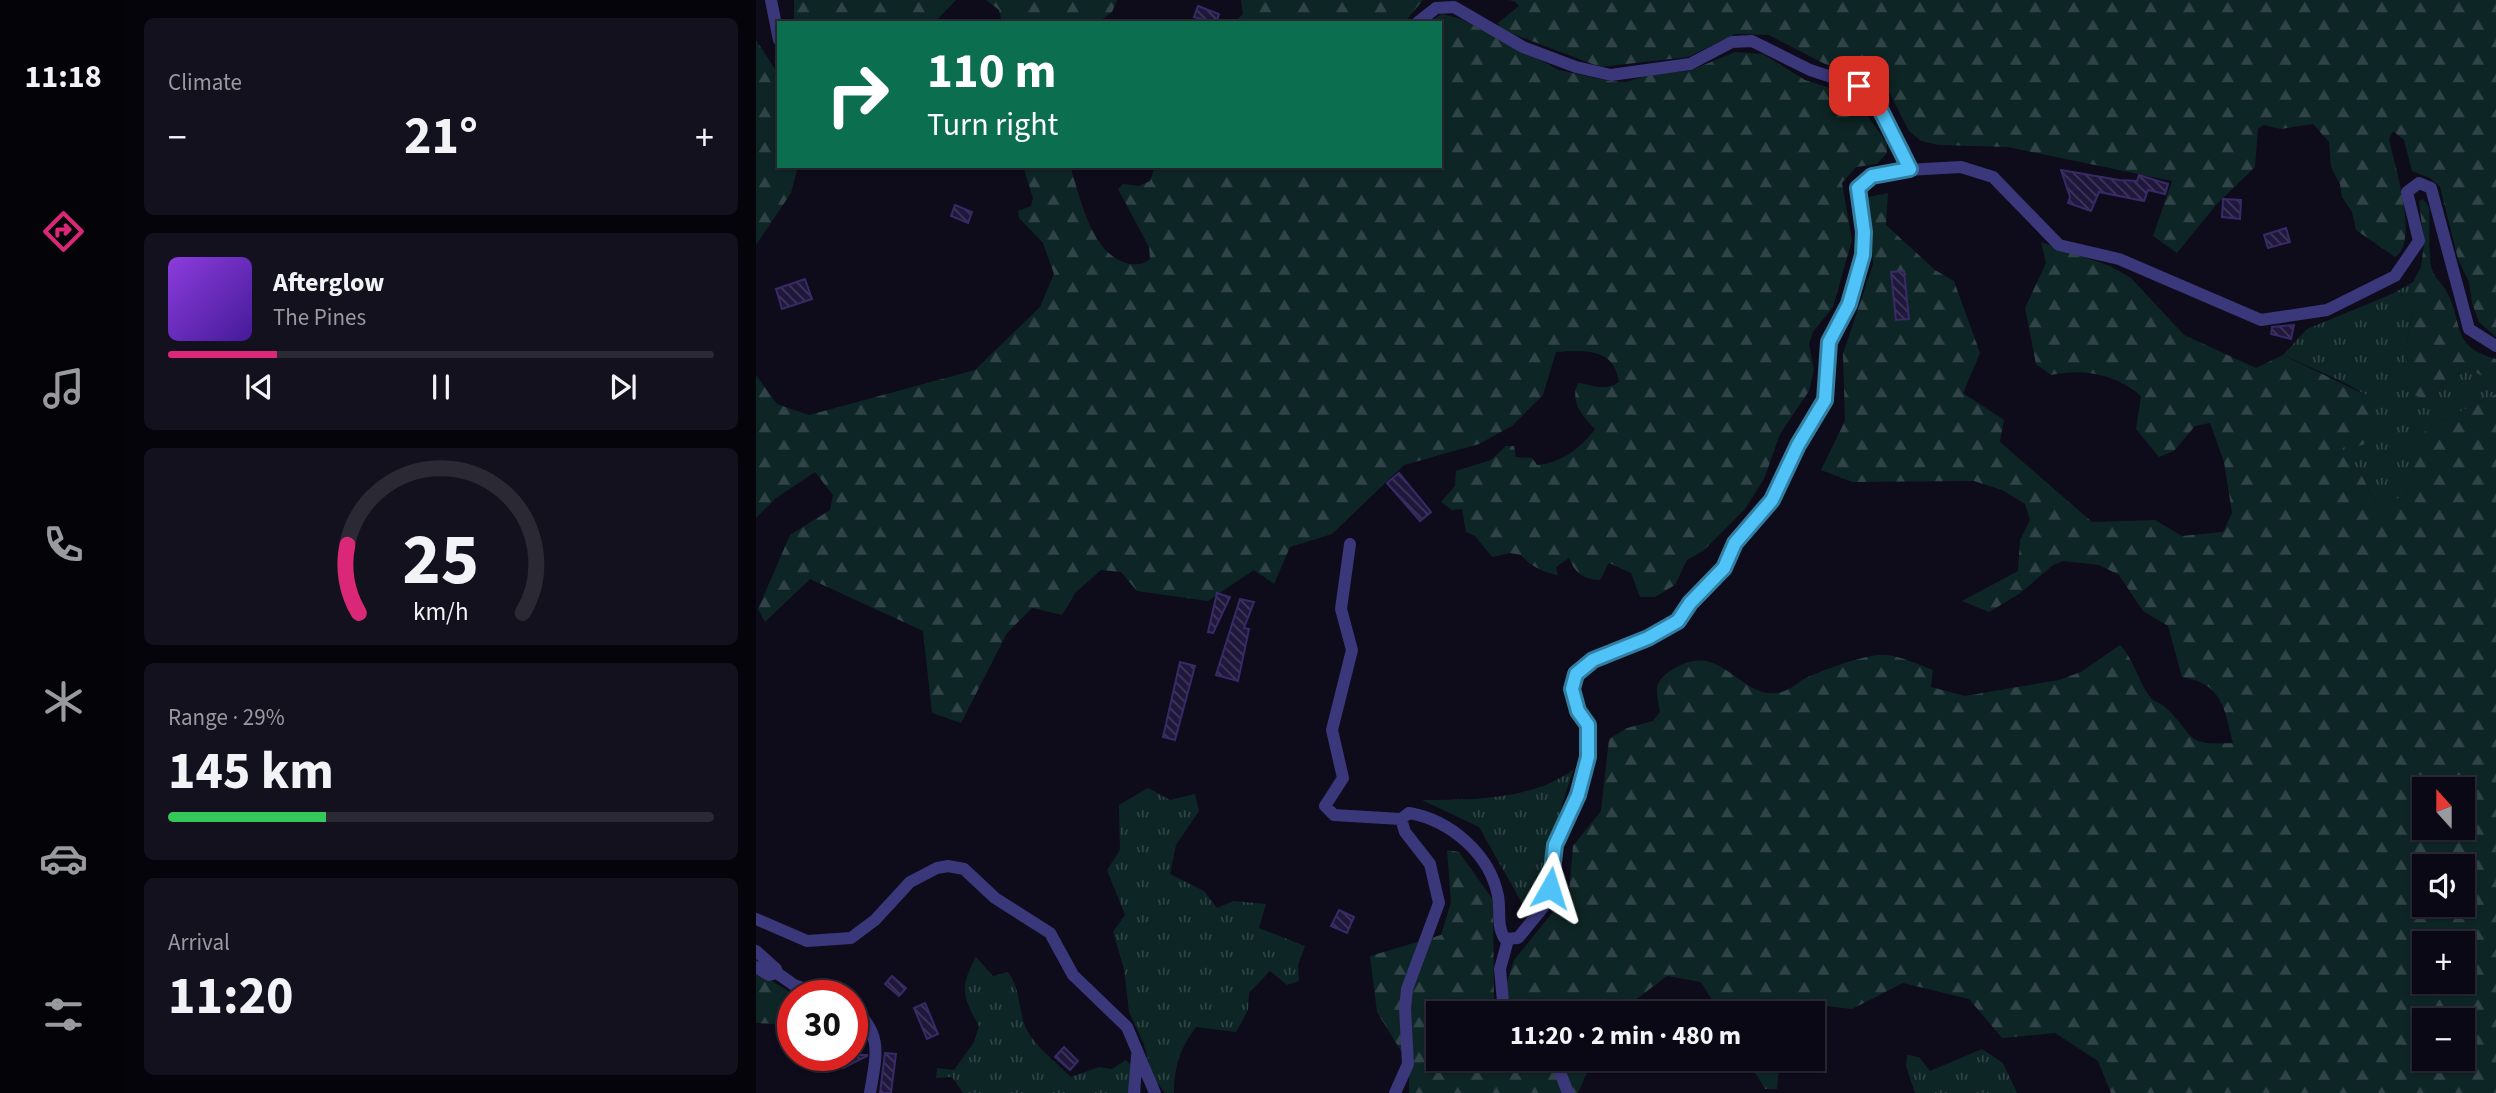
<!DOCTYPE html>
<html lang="en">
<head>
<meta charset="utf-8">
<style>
  body { margin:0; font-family:"Source Sans 3",sans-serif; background:#13111d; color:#f1f3f6; height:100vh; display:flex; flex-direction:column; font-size:26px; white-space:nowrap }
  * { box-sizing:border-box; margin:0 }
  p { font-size:23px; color:#999aa0 }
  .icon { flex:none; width:38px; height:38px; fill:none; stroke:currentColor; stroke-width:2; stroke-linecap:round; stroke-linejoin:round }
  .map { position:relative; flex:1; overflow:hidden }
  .panel { display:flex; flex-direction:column; gap:18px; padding:18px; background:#06040b; width:630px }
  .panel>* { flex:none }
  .banner { position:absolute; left:21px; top:21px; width:665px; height:147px; border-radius:0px; box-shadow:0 2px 5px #0004,0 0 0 2px #2a2934; background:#0b6e4f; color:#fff; overflow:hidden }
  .needle { width:46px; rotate:339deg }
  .buttons { position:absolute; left:1656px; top:777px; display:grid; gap:14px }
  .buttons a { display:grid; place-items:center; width:63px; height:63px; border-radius:0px; background:#0a0814; box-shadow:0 2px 5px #0004,0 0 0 2px #2a2934; font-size:35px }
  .speed { position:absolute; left:21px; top:980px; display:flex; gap:14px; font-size:35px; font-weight:700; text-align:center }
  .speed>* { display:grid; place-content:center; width:91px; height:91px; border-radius:50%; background:#0a0814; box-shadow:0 2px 5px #0004,0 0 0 2px #2a2934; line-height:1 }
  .speed .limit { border:10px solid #d22; background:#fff; color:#111 }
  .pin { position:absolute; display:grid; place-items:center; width:60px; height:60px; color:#fff; margin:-30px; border-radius:14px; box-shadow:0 4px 10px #0006 }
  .me { position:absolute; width:77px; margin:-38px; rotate:6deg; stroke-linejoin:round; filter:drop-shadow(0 0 5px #0008) }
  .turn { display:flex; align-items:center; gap:24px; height:147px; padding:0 35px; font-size:32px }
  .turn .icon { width:91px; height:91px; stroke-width:2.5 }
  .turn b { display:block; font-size:49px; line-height:60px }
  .big { font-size:52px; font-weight:700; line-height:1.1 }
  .panel .widget { flex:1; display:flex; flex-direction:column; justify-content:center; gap:10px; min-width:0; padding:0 24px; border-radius:10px; background:#13111d }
  .panel .dial { align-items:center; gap:0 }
  .dial svg { height:182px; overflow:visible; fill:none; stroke:#2a2934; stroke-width:7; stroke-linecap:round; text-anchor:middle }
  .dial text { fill:#f1f3f6; stroke:none }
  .song { display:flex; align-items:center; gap:21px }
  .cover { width:84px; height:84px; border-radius:10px; background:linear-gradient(135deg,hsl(270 70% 55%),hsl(260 70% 35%)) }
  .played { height:7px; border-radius:4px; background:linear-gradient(90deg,#db2777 20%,#2a2934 20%) }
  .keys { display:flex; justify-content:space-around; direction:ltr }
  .heat { display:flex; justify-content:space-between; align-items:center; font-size:38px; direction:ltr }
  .charge { height:10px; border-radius:5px; background:linear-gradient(90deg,#34c759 29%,#2a2934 0) }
  .trip { position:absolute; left:670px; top:1001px; width:399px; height:70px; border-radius:0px; background:#0a0814; box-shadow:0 2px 5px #0004,0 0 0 2px #2a2934; font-weight:700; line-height:70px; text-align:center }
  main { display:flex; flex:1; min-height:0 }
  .tabs { display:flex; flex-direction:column; width:126px; justify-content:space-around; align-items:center; background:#040308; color:#999aa0 }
  .tabs .icon { width:49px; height:49px }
  .tabs .active { color:#db2777 }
  .tabs b { font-size:32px; color:#f1f3f6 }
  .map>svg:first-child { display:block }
  .grass { fill:url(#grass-tufts) }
  .forest { fill:url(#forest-firs); fill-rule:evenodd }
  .building { fill:url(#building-back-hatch); stroke:#372a67; stroke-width:2 }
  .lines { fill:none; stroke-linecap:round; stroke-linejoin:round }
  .street { stroke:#3a377a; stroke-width:12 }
  .route-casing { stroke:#337fa1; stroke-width:18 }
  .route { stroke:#4fc3f7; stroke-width:12 }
</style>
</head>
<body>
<main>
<nav class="tabs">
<b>11:18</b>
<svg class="icon active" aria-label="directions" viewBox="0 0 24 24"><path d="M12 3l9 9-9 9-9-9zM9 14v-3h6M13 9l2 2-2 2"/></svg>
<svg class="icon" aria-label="music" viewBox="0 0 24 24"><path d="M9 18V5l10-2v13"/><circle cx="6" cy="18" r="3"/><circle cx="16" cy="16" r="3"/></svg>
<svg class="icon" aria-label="phone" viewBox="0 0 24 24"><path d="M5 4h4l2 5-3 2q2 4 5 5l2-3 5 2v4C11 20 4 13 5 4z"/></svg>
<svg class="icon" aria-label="climate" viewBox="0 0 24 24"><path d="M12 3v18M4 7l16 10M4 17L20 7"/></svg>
<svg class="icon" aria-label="car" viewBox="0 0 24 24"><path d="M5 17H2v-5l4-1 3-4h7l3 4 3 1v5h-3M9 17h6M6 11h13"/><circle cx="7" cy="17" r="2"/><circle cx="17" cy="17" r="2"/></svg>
<svg class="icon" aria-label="filters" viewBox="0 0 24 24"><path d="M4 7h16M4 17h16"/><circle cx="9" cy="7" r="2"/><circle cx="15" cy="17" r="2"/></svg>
</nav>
<section class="panel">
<div class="widget"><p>Climate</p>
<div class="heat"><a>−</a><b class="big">21°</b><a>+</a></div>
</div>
<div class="widget">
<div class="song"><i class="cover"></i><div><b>Afterglow</b><p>The Pines</p></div></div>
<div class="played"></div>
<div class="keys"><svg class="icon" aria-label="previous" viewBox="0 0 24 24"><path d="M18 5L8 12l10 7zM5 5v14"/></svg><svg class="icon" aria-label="pause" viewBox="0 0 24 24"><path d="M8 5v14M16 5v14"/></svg><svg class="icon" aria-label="next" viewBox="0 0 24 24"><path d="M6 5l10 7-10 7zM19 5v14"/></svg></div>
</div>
<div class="widget dial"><svg viewBox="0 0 100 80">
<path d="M14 69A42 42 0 1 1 86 69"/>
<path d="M14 69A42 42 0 0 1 9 39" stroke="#db2777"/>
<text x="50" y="56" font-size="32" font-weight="700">25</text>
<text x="50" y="72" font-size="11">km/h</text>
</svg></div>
<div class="widget"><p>Range · 29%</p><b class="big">145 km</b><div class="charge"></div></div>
<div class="widget"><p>Arrival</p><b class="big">11:20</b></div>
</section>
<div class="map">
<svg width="1740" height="1093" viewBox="0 0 1740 1093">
  <defs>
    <pattern id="grass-tufts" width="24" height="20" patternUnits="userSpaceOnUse" patternTransform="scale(1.75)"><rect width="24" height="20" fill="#0e2525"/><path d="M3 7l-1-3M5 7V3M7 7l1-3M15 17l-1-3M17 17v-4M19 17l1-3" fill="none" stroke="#304346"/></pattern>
    <pattern id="forest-firs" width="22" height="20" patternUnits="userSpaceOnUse" patternTransform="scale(1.75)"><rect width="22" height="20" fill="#0e2525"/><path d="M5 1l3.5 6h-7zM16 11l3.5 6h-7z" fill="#304346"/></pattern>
    <pattern id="building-back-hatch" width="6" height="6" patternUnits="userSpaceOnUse" patternTransform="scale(1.75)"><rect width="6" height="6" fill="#20183c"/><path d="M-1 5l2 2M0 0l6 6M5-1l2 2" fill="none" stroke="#3f3859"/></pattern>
  </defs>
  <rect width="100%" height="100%" fill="#0e0b1b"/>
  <!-- grass -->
  <path class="grass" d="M1657,282V310L1649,356L1668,399L1710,367L1740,383V394L1675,426L1657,481L1644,500L1622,507L1607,478L1583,448L1619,400L1589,383L1527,355L1551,329L1636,294Z
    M818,769C801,816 790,866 771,912L723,827L666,800C715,800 778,800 818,769Z
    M392,788L414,800L439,794L443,811L420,845L414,874L448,891L461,908L477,901L510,904L503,928L549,946L542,965L543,981L531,985L514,971L493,993L492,1010L480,1032L440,1027C424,1048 418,1067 418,1093H409L397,1077L387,1042L373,1012L368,969L357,932L369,915L351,870L364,850L363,805Z
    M220,957L237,976L252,972C264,989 262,1004 268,1023C275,1044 300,1062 315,1077L343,1067L356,1069L370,1060L382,1072L385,1093H207L196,1077L180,1078L181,1068L198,1070L218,1042L223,1026C207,997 203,988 220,957Z
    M1226,1049L1247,1063L1261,1093H1159L1150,1066L1151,1055L1163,1057L1174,1071Z"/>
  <!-- forest -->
  <path class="forest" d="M38,0H200L178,23H38Z
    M230,0H361L356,12L341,23H246L243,10Z
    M485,0H667L648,23H478L487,14Z
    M752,0H1740V337L1723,322L1716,303L1713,282L1702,259L1684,187L1674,178L1656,171L1648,140L1637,131L1633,139C1638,164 1664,242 1639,257L1600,230L1596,212L1586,197L1584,184L1575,167L1573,142L1557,124L1525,129L1507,125L1502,129L1499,167L1460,205L1421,253L1397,236L1416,181L1252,147L1182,145L1165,141L1153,131L1134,94L1122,80L1069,64L1013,35L979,34L932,57L844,67L744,29L742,23L763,6L758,1Z
    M686,14L705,19L803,70L853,81L870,82L896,74L933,71L979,52L1007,54L1049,80L1084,91L1101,101L1131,143V153L1121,164L1100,167L1086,183L1096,240L1077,307L1057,332L1053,344L1058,370L1053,391L1024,434L1008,479L989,509L947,551L931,560L919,585L899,597H884L875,573L853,563L844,580C827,579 819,573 813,558L800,567L802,575C788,573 774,566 765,555L754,553L736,557L719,536L710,532L706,509L696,510L685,502L699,486L700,471L735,460L750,446H758L760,457L776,458L781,465C805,463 825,448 839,429C827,417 813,401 822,383C837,385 849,392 863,382C858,347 828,350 800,352L787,395L756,426L723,444L648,465L576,534L534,547L518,584L498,570L452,601L381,591L365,572L345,570L319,593L306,615L276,608L251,633L205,723L176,713L167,631L54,579L9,622L2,609L34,535L74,510L77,495L59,472L20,498L0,518V375L21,404L53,415L219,370L284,307L298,274L287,243L263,218L262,211L275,206L277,198L267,166H314C325,199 335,256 374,264C382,265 388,264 394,259L393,247L362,189L367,184L383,186L394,181L399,166H684V23H671Z
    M0,40L23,75V166H42L35,193L0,245Z
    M1132,193L1130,225L1179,270L1198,281L1224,353L1207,393L1248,420L1244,442L1336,522L1399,520L1426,536L1467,532L1476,513L1468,462L1454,423L1439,426L1418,451L1403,457L1380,429L1385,396C1360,374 1327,368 1295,375L1280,364L1269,308L1290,263L1285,242L1354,266L1375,278L1428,335L1500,368L1527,355L1620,400L1617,430L1607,445L1584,448L1607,478L1622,507C1662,494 1657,480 1657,442L1675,426L1740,394V1093H1355L1342,1061L1299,1033L1246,1038L1213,999L1147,983L1096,1009L1017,1000L1014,1013H964L945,982L911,976L862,1013H753L750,986L758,960L813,892L817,846L845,811L853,739L871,728L897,721L904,712C900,689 896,681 919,668C967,639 985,703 1026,692C1036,689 1044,680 1054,676C1070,669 1115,652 1131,655C1147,657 1163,665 1177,670L1175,687L1209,696L1303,680L1325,672L1364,645C1379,661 1383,684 1395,698C1398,702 1405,703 1409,707C1440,735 1425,746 1477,743C1468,708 1467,684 1426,677L1412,626L1387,611L1363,575L1343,565L1307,561L1297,565L1263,594L1233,612L1206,601L1262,571L1264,540L1274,520L1269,504L1246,490L1218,481L1096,482L1065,470L1089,421L1087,354L1117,264L1112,197ZM1668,789H1706V828H1668ZM1668,866H1706V905H1668ZM1668,943H1706V982H1668ZM1668,1020H1706V1059H1668Z
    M1667,199L1673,207C1674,226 1672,247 1675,266C1677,276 1684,281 1689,289C1709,321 1692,346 1740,359V388L1739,383L1710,367L1668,399L1658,395L1649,356L1657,310V282L1665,267L1668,244L1663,201Z
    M691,850L703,852L737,900L738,1011L741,1013H682V1059H837L822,1093H653V1064L621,1012L614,956L685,935L695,902Z
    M0,971L40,996H37V1025L0,1023Z
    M991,1059H1024L1021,1089H1009Z"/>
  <!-- building -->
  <path class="building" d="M442,6L463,14L460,23L438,17Z
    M1305,170L1363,180L1381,181L1383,175L1412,184L1409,194L1392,190L1388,201L1343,192L1335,211L1312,203L1314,197Z
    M1467,199L1485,200L1484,219L1466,217Z
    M199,205L216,212L212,223L195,216Z
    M1530,228L1534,242L1512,248L1508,235Z
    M1148,271L1153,319L1140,320L1135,272Z
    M49,279L56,299L26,309L20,289Z
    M1538,325L1535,339L1515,334L1516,327Z
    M643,473L675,512L664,521L631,483Z
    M461,593L474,597L457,633L452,632Z
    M484,599L498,602L488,628L493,629L482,681L460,675Z
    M424,662L439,666L419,740L407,737Z
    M583,910L598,917L591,933L575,926Z
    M136,976L150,988L143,996L129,984Z
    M169,1003L182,1034L171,1039L158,1008Z
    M308,1047L322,1061L314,1070L299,1057Z
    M129,1053L140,1054L135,1093H124Z
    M82,1055H111V1056L87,1068Z"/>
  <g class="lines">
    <!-- street -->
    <path class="street" d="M15,0L23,40
      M661,23L680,8L698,7L767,47L820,67L855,75L934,64L976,42L996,41L1054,70L1103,86L1125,111L1148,150L1154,169
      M594,544L585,609L596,650L576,730L587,778L569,806L578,815L645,819
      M0,919L51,941L95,938L119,920L154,882L181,868L192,866L208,869L239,898L294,933L317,975L371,1027L399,1093
      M0,951L20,969L21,973L13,975L0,967
      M21,973L38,985L69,996
      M96,1007C128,1034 120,1056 114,1093
      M748,1013L744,969L752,940
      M799,1059L812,1093
      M378,1093L381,1056
      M639,1093L652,1064L649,1009L651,989L683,903L674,864L649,832L645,819L653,813C694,820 734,854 742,896C745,910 740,926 749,939L762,938L789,905L799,845L815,814L829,772L833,732L832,725L822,711L816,689L819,674L837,660L893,638L922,621L934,603L968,568L979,543L1016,501L1042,445L1069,400L1073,342L1093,304L1107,255L1108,232L1101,192L1107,181L1133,171L1205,167L1237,177L1303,245L1363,259L1505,320L1571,310L1639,276L1663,241L1651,192L1663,183L1675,188L1713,329L1740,346"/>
  </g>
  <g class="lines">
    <defs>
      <path id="route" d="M794,888L799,845L822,795L832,757V725L822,711L816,689L820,674L837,660L892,638L922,621L934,603L968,568L979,543L1016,500L1042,445L1069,400L1073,342L1093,304L1107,255L1108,232L1102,188L1116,176L1154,169L1125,111L1103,86"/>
    </defs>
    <!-- route casing -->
    <use href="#route" class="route-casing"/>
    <!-- route -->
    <use href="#route" class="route"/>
  </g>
</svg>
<div class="buttons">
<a><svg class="needle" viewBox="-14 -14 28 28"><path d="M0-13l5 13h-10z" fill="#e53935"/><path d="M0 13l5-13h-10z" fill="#999aa0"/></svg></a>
<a><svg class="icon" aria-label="sound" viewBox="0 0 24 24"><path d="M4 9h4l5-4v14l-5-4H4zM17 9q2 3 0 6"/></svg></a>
<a>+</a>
<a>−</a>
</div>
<div class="speed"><div class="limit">30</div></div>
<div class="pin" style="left:1103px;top:86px;background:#d93025"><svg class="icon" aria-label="arrive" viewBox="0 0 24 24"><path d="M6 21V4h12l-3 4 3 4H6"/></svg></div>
<svg class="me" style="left:794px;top:888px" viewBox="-20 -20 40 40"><path d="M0-17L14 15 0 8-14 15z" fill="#4fc3f7" stroke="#fff" stroke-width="4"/></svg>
<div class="trip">11:20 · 2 min · 480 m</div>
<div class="banner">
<div class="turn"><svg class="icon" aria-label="right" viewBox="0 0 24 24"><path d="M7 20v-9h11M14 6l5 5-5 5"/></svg><div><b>110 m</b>Turn right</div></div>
</div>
</div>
</main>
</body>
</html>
